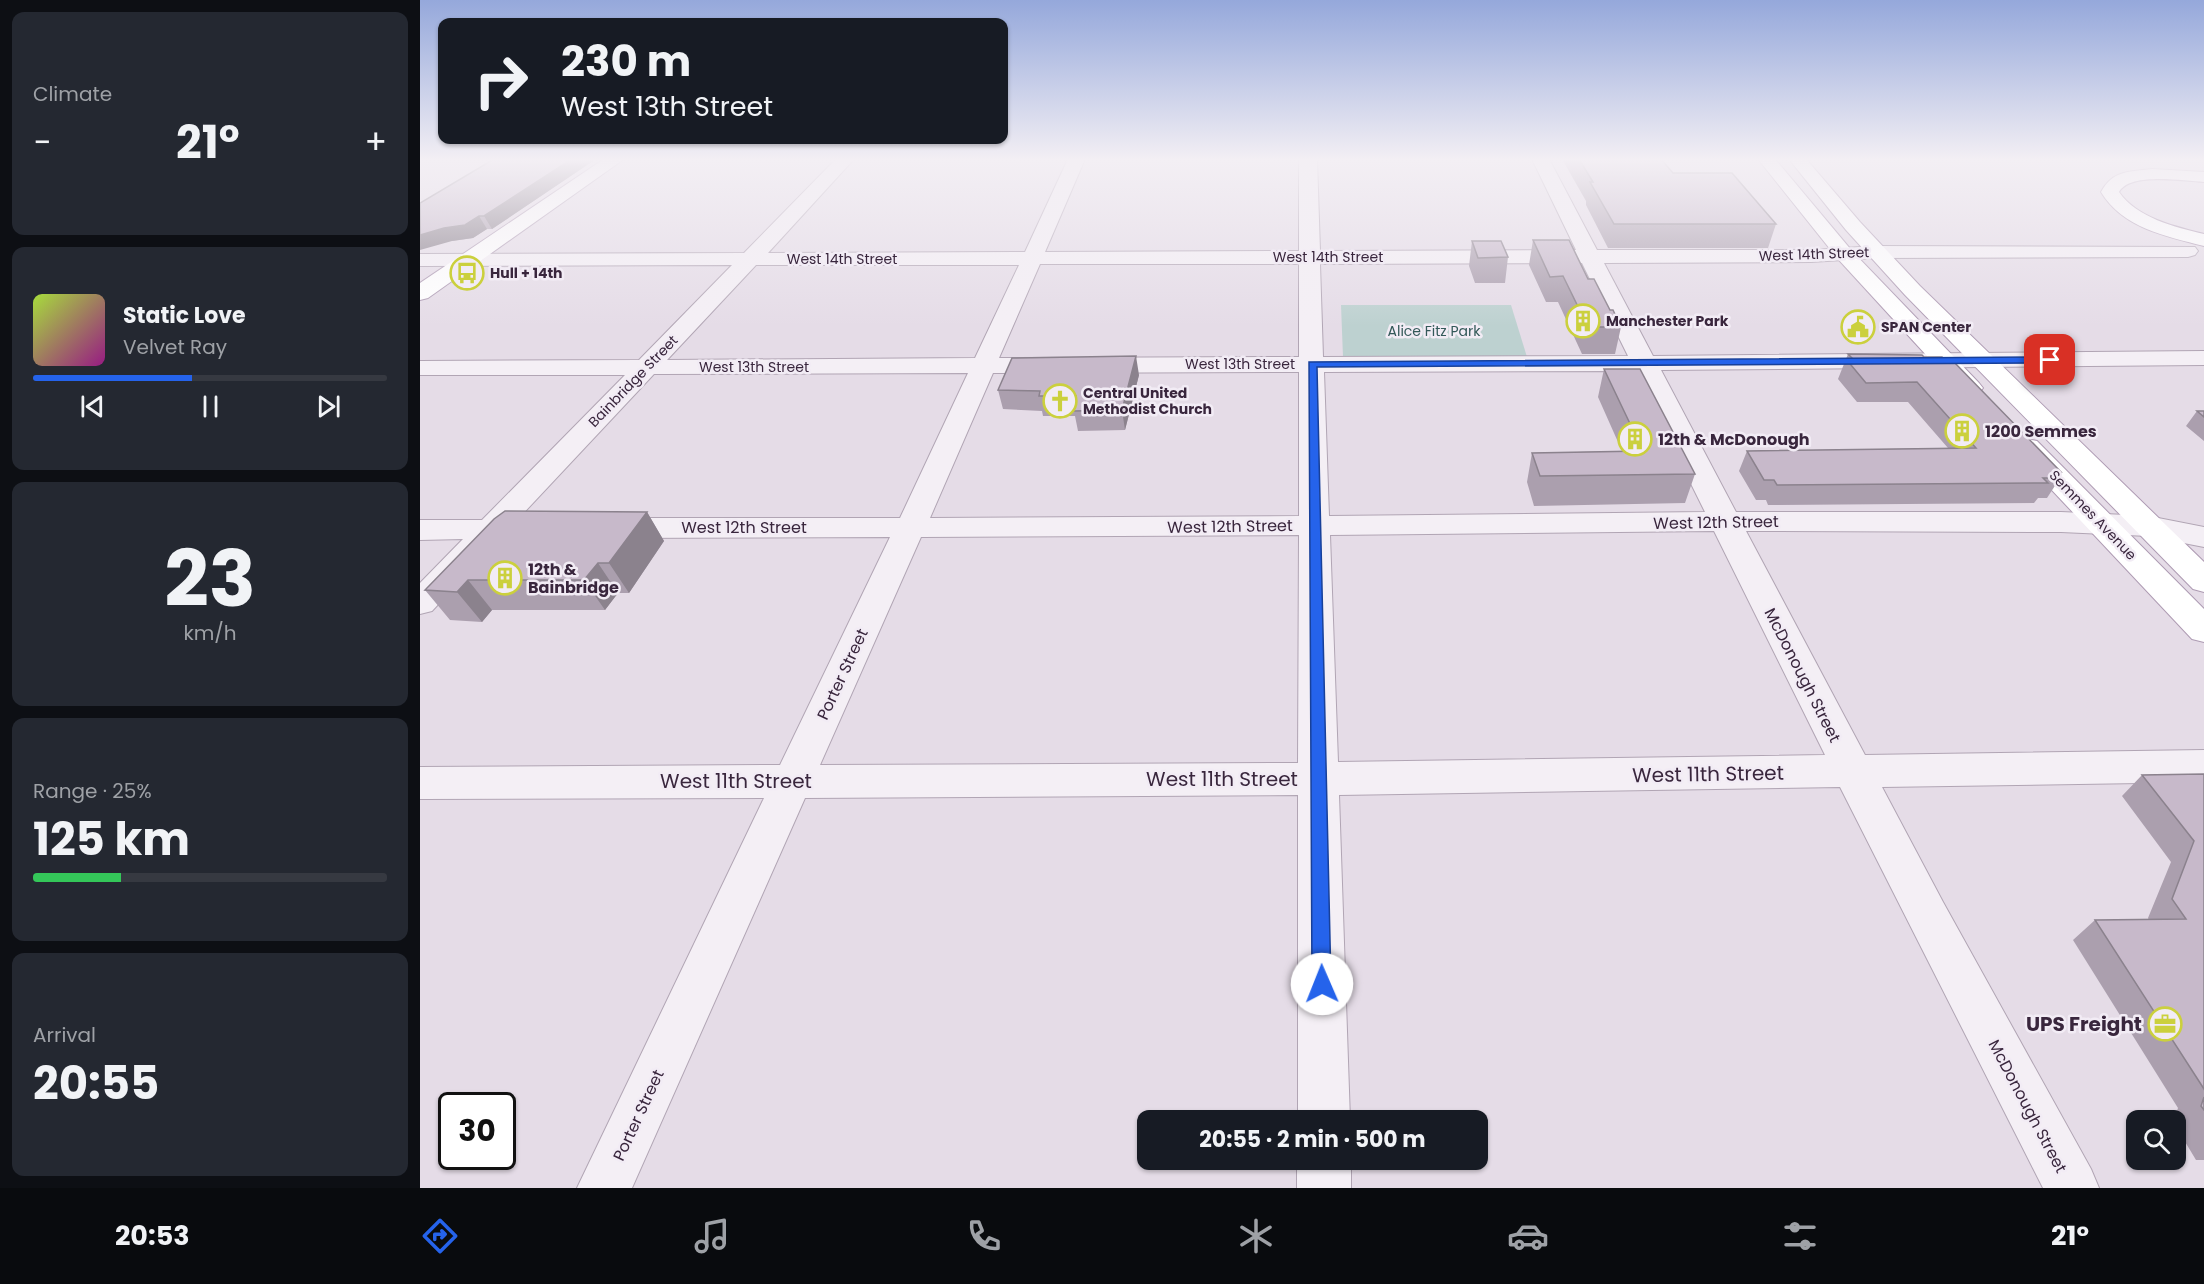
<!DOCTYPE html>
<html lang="en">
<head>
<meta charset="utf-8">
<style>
  body { margin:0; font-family:Poppins,sans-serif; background:#242831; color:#f1f3f6; height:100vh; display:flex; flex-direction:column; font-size:22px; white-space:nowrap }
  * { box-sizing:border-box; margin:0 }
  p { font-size:20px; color:#9ea1a6 }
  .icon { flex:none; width:33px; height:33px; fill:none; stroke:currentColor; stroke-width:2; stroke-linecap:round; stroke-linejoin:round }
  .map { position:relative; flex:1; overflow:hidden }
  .drawer { display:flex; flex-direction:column; gap:12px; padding:12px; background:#0d0f14; width:420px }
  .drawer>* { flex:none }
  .top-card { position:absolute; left:18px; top:18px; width:570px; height:126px; border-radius:12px; box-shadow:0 2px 4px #0004; background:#171b24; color:#f1f3f6; overflow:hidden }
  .fabs { position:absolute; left:1706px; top:1110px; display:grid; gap:12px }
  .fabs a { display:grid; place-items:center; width:60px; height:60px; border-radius:12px; background:#171b24; box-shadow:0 2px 4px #0004; font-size:30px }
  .speed { position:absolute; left:18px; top:1092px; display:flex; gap:12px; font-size:30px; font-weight:700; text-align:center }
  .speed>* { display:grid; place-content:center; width:78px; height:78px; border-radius:50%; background:#171b24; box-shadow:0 2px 4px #0004; line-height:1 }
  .speed .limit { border:3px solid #111; border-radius:9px; background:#fff; color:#111 }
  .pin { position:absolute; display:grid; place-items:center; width:51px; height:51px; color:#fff; margin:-26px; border-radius:12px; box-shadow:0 3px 9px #0006 }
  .me { position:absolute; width:66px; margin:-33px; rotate:359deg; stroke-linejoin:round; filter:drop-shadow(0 0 4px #0008) }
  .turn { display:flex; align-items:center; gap:21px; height:126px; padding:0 24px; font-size:27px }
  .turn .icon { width:78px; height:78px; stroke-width:2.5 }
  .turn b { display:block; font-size:42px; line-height:51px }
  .big { font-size:45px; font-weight:700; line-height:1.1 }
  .drawer .tile { flex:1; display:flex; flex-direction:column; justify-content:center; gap:9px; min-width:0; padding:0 21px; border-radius:12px; background:#242831 }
  .drawer .dial { align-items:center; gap:0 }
  .dial b { font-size:78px; line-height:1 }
  .song { display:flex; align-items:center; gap:18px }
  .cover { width:72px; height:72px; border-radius:9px; background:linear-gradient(135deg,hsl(80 70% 55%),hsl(310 70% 35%)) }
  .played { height:6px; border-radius:3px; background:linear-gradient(90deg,#2563eb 45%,#363941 45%) }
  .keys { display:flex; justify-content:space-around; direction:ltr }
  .heat { display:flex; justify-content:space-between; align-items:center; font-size:33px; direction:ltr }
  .charge { height:9px; border-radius:4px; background:linear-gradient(90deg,#34c759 25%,#363941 0) }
  .trip { position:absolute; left:717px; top:1110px; width:351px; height:60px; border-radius:12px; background:#171b24; box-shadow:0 2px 4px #0004; font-weight:700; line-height:60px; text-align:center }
  .dock { display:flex; height:96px; justify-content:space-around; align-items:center; background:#090b0e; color:#9ea1a6 }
  .dock .icon { width:42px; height:42px }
  .dock .on { color:#2563eb }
  .dock b { font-size:27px; color:#f1f3f6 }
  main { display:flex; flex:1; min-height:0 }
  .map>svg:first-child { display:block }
  .green { fill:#bdd1d0 }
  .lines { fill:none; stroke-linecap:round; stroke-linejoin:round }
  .minor-casing { stroke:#b1a5b4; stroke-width:2 }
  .major-casing { stroke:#ae9bb3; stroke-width:2 }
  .minor { fill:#f4eff5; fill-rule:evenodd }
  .major { fill:#fff; fill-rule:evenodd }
  .wall { fill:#ab9fae }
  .shaded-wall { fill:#8b828d }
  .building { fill:#c7b9ca; stroke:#8b828d; stroke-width:1.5 }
  .route { fill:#2563eb; stroke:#184099; stroke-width:1.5 }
  .labels { text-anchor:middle; stroke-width:5; stroke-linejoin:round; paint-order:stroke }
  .far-street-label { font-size:14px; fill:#39263d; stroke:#f2ecf5 }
  .far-poi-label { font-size:14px; font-weight:bold; fill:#39263d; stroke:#f2ecf5; text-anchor:start }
  .far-park-label { font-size:14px; fill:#335959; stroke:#f2ecf5 }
  .poi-label { font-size:16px; font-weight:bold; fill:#39263d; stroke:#f2ecf5; text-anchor:start }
  .street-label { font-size:16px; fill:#39263d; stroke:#f2ecf5 }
  .near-street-label { font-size:20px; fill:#39263d; stroke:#f2ecf5 }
  .near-poi-label { font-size:20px; font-weight:bold; fill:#39263d; stroke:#f2ecf5; text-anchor:end }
</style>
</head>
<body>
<main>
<section class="drawer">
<div class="tile"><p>Climate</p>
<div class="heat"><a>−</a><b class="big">21°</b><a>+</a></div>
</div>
<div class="tile">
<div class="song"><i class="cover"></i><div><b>Static Love</b><p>Velvet Ray</p></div></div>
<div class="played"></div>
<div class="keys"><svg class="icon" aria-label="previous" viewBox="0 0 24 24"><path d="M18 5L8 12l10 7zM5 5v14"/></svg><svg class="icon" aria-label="pause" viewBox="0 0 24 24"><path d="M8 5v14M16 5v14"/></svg><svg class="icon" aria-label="next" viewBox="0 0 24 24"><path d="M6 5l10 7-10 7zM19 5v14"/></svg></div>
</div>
<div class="tile dial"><b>23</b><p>km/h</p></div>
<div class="tile"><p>Range · 25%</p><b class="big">125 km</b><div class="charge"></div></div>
<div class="tile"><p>Arrival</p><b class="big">20:55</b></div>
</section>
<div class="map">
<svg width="1784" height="1188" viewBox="0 0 1784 1188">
  <rect width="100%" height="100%" fill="#e5dce7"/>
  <!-- green -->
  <path class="green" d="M921,305H1091L1107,357H923Z"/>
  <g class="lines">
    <defs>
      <path id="minor" d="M416,159H434L348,253L605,252L648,159H665L625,252L879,251V159H897L900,251L1156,250L1112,159H1129L1177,250H1391L1456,246L1775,247L1778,251L1775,255L1768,257L1456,258L1391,262L1184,263L1233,356L1784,351V365L1241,370L1316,512H1641L1728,516L1784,527V547L1728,536L1641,532L1326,531L1445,755L1784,750V782L1462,787L1523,902L1671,1169L1679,1188H1623L1420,787L919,795L930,1120H878V795L385,798L212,1188H157L344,798L0,799V767L360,765L470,537L191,538L180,535L176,528L180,521L191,518H480L548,373L234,374L98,519L120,522L124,529L120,536L109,539H79L12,611L0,614V583L43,539L0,540V520H62L205,375H0V361L219,360L312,265L0,266V254L324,253ZM1162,263L1208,356L903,357L900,264ZM620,264H879V357L579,358ZM336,265H599L555,358L247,360ZM1215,371L1285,512L909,516L904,372ZM879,372V516L510,518L573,373ZM1294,531L1405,755L918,762L910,535ZM879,535L878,763L400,765L501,537Z
        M877,1160H931V1188H877Z"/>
      <path id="major" d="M184,159H204L8,298L0,300V283Z
        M1338,159H1355L1432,251L1559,383L1563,388L1559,393L1550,396L1541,393L1418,259Z
        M1369,159H1386L1440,222L1500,286L1784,562V592L1773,589L1485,295L1426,230Z
        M1732,169L1784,172V182C1764,181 1710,172 1699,192C1717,218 1755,227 1784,234V246C1745,236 1703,228 1681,192C1693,170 1709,172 1732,169Z
        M1607,439L1617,441L1784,609V642L1772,639L1597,453L1593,447L1597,441Z"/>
    </defs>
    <!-- minor casing -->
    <use href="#minor" class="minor-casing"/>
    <!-- major casing -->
    <use href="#major" class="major-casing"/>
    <!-- minor -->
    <use href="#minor" class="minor"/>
    <!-- major -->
    <use href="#major" class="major"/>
  </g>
  <!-- wall -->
  <path class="wall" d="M74,159H176L72,229H67L53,238L32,241Z
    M1142,159H1241L1253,173L1356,224L1348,248H1188L1166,205V201Z
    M1113,240L1168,279L1201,327L1195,354H1162L1138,302H1126L1109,265Z
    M1052,241L1088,257L1085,283H1055L1049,266Z
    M1428,354L1502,355L1641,472L1638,476L1640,478L1627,498H1618L1614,503L1348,505L1346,500H1336L1319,471L1327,451L1528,448L1488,402H1437L1418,379Z
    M1184,369L1275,474L1265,503L1114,506L1107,482L1112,453L1202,451L1178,397Z
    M719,375L705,430L658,431L655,416H623L622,411L583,409L578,390Z
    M1777,411H1784V441L1766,426Z
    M227,512L244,541L209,593H198L185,610H72L62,622L30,620L5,590Z
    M1784,774V1160H1776L1755,1125V1120H1754L1758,1108L1653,940L1675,920H1729L1728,918L1751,862L1702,796L1722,775Z"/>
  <!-- shaded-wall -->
  <path class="shaded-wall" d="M152,159H176L72,229L64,216Z
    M59,216L67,229L53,238L32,241L0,250V235Z
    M716,356L719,375L705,430L702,410Z
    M227,512L244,541L209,593L189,563Z
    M178,563L198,593L185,610L164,580Z
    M48,580L72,610L62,622L37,592Z"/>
  <!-- building -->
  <path class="building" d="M74,159H152L64,216H59L45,225L24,228L0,235V203Z
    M1159,159H1241L1253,173H1312L1356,224H1194L1170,182H1173Z
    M1113,240H1149L1168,279H1174L1190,310H1193L1201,327H1168L1143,276L1130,277Z
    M1052,241H1081L1088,257L1058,258Z
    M1428,354L1502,355L1504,357H1522L1527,361H1533L1641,472H1634L1640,478H1623L1628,483L1357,485L1354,480H1344L1327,451L1556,448L1497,382L1446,383L1426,359H1433Z
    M716,356L702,410L654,411L656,396H619L620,391L578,390L592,358Z
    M1184,369H1220L1275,474L1120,476L1112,453L1223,451Z
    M1777,411H1784V417Z
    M85,511L227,512L189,563H178L164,580H48L37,592L5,590L74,519Z
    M1784,774V1089L1675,920L1766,919L1752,899L1774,841L1722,775Z
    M1784,1097V1110L1781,1106Z"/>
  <!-- sky -->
  <linearGradient id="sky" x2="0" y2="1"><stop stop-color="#95a8db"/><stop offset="0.49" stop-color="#f3eff4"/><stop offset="1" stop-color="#f3eff4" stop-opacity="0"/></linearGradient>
  <rect width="1784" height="326" fill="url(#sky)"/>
  <!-- route -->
  <path class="route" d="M1630,357L1635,360L1633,363L897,367L911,984L909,991L902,994L895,991L892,984L889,362Z"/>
  <!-- icons -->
  <defs>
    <symbol id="bus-ring" viewBox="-11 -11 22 22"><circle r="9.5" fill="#f2ecf5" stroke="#cbd03d" stroke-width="1.5"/><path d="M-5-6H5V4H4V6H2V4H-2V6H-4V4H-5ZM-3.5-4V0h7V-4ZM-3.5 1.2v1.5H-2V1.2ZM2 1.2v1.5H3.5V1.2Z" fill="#cbd03d"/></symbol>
    <symbol id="building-ring" viewBox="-11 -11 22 22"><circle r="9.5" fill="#f2ecf5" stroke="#cbd03d" stroke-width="1.5"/><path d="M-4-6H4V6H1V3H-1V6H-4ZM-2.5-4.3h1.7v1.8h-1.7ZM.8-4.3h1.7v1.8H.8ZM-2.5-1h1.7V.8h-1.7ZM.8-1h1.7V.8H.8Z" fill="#cbd03d"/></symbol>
    <symbol id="civic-ring" viewBox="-11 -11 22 22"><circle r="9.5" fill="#f2ecf5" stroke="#cbd03d" stroke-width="1.5"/><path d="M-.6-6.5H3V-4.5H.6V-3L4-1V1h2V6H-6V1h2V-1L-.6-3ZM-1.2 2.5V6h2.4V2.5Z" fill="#cbd03d"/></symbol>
    <symbol id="church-ring" viewBox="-11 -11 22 22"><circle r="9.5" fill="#f2ecf5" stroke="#cbd03d" stroke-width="1.5"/><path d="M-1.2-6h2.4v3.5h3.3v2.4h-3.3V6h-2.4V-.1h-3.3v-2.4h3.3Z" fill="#cbd03d"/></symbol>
    <symbol id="office-ring" viewBox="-11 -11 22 22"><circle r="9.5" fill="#f2ecf5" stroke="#cbd03d" stroke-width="1.5"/><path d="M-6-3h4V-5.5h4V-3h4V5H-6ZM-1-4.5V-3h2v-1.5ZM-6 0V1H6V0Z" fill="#cbd03d"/></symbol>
  </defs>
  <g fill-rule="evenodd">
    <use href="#bus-ring" x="28" y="254" width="38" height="38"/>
    <use href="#building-ring" x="1144" y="302" width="38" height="38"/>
    <use href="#civic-ring" x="1419" y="308" width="38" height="38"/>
    <use href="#church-ring" x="621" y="382" width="38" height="38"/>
    <use href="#building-ring" x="1523" y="412" width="38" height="38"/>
    <use href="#building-ring" x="1196" y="420" width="38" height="38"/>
    <use href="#building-ring" x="66" y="559" width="38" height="38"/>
    <use href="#office-ring" x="1726" y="1005" width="38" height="38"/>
  </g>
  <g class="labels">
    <!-- far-street labels -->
    <g class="far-street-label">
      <text transform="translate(1394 254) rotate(-2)" y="5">West 14th Street</text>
      <text x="908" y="262">West 14th Street</text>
      <text x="422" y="264">West 14th Street</text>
      <text x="820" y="369">West 13th Street</text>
      <text x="334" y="372">West 13th Street</text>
      <text transform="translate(213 381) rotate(-46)" y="5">Bainbridge Street</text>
      <text transform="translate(1673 515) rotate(46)" y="5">Semmes Avenue</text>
    </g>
    <!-- far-poi labels -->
    <g class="far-poi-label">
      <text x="70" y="278">Hull + 14th</text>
      <text x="1186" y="326">Manchester Park</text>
      <text x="1461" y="332">SPAN Center</text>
      <text x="663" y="398">Central United<tspan x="663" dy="16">Methodist Church</tspan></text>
    </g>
    <!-- far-park labels -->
    <g class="far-park-label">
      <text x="1014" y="336">Alice Fitz Park</text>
    </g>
    <!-- poi labels -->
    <g class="poi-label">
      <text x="1565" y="437">1200 Semmes</text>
      <text x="1238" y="445">12th &amp; McDonough</text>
      <text x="108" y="575">12th &amp;<tspan x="108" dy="18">Bainbridge</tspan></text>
    </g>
    <!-- street labels -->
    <g class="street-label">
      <text transform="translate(1296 522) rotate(-1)" y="6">West 12th Street</text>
      <text transform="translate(810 526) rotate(-1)" y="6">West 12th Street</text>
      <text x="324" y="533">West 12th Street</text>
      <text transform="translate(422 674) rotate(-65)" y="6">Porter Street</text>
      <text transform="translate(1383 675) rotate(63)" y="6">McDonough Street</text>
      <text transform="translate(1608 1106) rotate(62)" y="6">McDonough Street</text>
      <text transform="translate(218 1115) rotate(-65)" y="6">Porter Street</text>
    </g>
    <!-- near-street labels -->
    <g class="near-street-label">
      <text transform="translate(1288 774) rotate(-1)" y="7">West 11th Street</text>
      <text x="802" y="786">West 11th Street</text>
      <text x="316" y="788">West 11th Street</text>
    </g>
    <!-- near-poi labels -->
    <g class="near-poi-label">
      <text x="1722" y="1031">UPS Freight</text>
    </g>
  </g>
</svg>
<div class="fabs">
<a><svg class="icon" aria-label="search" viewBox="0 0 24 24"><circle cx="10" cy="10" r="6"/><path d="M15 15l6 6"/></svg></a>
</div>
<div class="speed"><div class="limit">30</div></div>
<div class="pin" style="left:1630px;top:360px;background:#d93025"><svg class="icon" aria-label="arrive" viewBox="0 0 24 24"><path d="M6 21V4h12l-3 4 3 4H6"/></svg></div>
<svg class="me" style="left:902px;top:984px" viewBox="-20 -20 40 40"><circle r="19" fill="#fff"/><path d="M0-13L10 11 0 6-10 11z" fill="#2563eb"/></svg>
<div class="trip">20:55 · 2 min · 500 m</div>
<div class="top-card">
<div class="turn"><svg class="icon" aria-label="right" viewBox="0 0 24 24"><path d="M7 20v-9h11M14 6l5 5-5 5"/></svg><div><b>230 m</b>West 13th Street</div></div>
</div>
</div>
</main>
<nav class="dock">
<b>20:53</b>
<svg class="icon on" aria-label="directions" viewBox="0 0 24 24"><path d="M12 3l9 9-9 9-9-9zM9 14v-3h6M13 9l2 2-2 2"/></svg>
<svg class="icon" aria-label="music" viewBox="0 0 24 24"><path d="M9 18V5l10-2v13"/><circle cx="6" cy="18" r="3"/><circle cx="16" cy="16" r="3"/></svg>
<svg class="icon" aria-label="phone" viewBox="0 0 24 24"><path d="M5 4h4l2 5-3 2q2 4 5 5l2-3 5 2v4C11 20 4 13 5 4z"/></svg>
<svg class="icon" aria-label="climate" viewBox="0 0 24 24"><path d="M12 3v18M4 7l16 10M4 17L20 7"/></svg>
<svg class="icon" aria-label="car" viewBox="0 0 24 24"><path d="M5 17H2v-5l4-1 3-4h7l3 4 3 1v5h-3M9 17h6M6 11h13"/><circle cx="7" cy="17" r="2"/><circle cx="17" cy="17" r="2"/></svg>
<svg class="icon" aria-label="filters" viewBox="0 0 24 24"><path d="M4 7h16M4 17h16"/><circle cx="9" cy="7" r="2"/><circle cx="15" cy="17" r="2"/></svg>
<b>21°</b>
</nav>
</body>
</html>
